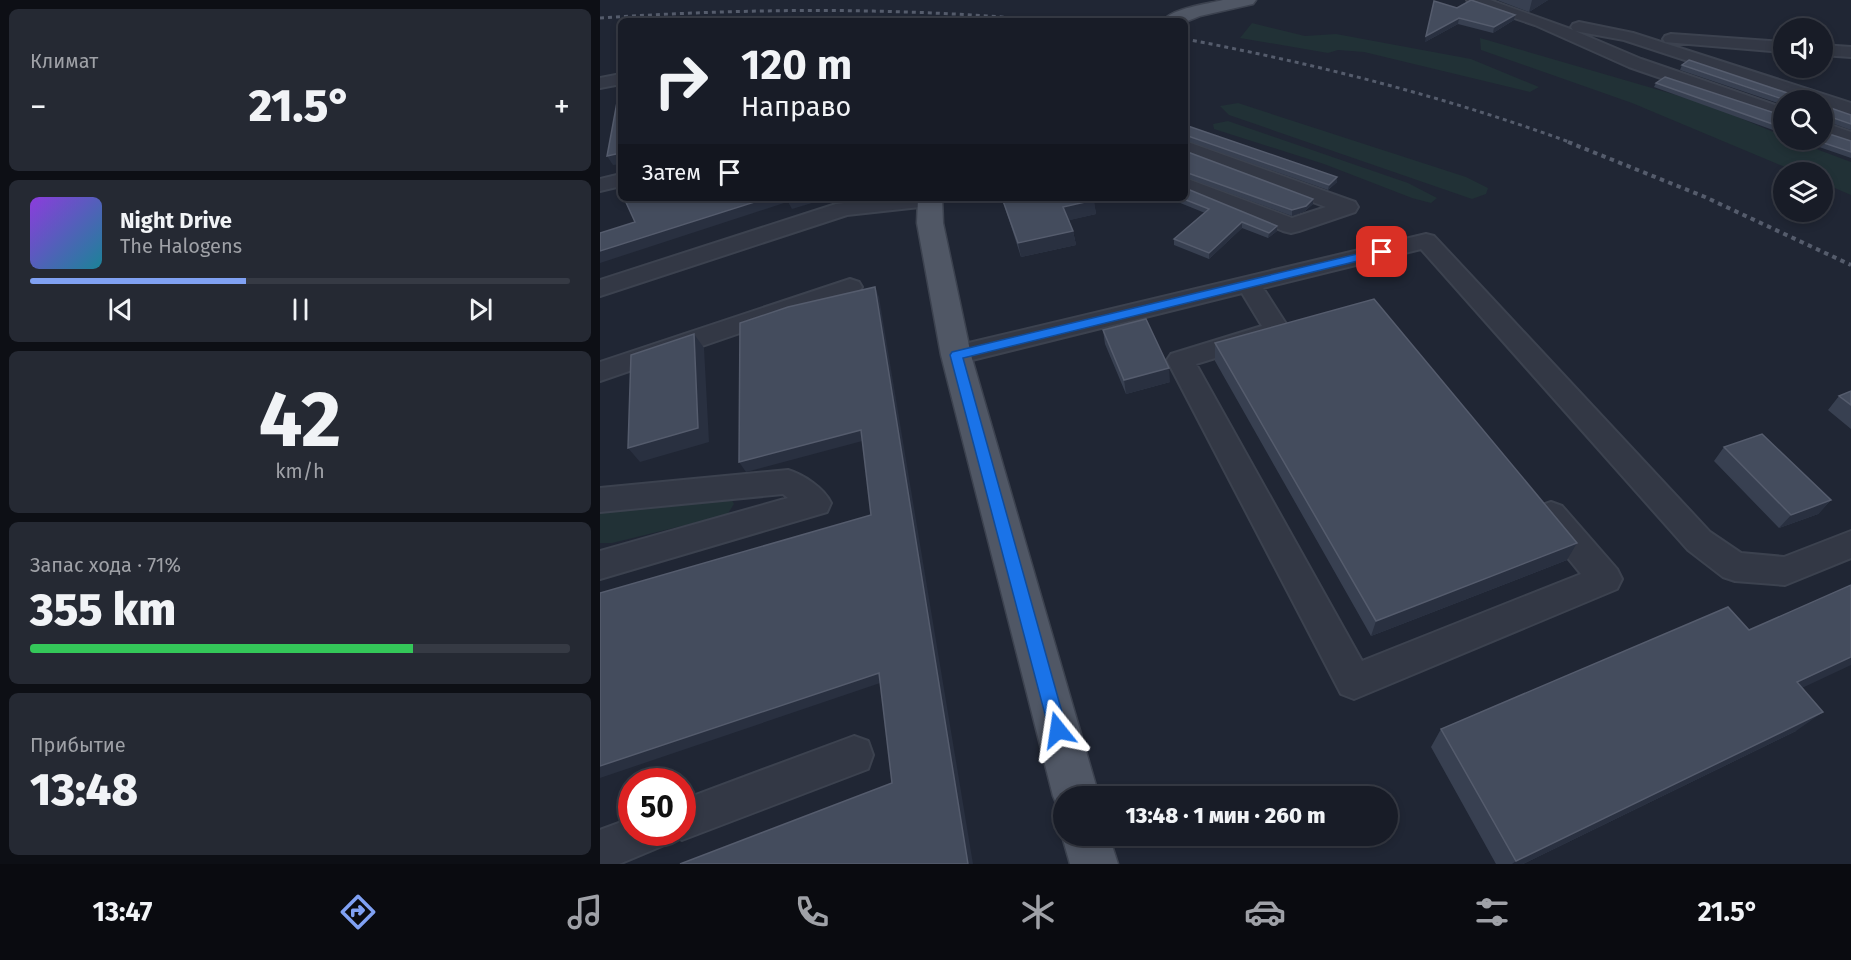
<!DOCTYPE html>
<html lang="ru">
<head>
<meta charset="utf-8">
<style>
  body { margin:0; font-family:"Fira Sans",sans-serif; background:#252933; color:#f1f3f6; height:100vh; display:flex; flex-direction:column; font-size:22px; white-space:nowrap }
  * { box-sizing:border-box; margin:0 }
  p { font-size:20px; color:#9fa1a7 }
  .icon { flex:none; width:33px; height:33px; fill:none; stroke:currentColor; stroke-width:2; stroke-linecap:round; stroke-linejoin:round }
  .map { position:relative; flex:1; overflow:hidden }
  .drawer { display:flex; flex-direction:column; gap:9px; padding:9px; background:#0d0f15; width:600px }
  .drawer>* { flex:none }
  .banner { position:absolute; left:18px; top:18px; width:570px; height:183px; border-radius:9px; box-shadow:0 3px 9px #0003,0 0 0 2px #363a44; background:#181c27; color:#f1f3f6; overflow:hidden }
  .controls { position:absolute; left:1173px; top:18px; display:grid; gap:12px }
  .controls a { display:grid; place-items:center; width:60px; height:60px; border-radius:50%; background:#181c27; box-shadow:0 3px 9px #0003,0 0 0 2px #363a44; font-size:30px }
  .speed { position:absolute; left:18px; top:768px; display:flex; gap:12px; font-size:30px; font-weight:700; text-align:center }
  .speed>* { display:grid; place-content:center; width:78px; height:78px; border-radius:50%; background:#181c27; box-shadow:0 3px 9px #0003,0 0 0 2px #363a44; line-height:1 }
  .speed .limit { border:9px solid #d22; background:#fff; color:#111 }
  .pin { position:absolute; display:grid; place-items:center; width:51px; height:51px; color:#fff; margin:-26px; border-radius:12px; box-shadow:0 3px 9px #0006 }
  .me { position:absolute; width:66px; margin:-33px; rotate:345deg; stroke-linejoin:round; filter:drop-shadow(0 0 4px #0008) }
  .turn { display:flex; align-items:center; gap:21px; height:126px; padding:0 24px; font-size:27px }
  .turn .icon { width:78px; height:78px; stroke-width:2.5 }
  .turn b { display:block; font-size:42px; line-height:51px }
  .then { display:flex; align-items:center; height:57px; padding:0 24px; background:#0003; gap:12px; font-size:22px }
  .big { font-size:45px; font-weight:800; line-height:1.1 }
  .drawer .widget { flex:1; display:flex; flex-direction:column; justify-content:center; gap:9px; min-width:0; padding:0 21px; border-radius:9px; background:#252933 }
  .drawer .dial { align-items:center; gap:0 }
  .dial b { font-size:78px; line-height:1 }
  .song { display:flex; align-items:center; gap:18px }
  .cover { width:72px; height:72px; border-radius:9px; background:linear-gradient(135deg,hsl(270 70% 55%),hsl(190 70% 35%)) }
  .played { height:6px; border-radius:3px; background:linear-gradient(90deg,#80a1f3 40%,#363a44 40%) }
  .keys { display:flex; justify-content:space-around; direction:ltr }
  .heat { display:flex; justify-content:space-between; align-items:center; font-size:33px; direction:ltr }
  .charge { height:9px; border-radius:4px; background:linear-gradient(90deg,#34c759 71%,#363a44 0) }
  .trip { position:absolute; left:453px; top:786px; width:345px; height:60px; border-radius:30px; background:#181c27; box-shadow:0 3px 9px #0003,0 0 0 2px #363a44; font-weight:800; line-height:60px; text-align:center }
  .menu { display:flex; height:96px; justify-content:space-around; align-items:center; background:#0a0b10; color:#9fa1a7 }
  .menu .icon { width:42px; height:42px }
  .menu .active { color:#80a1f3 }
  .menu b { font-size:27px; color:#f1f3f6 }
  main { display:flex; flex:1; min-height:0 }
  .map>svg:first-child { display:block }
  .green { fill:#213136 }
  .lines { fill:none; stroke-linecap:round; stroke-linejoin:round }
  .minor-casing { stroke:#3c424f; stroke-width:4 }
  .major-casing { stroke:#3c424f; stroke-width:3 }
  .minor { fill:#333845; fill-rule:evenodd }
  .major { fill:#505765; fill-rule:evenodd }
  .rail-far1 { stroke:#555c6c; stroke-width:3; stroke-dasharray:4 4; stroke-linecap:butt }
  .rail { stroke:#555c6c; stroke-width:4; stroke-dasharray:4.5 4.5; stroke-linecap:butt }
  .wall { fill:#384051 }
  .shaded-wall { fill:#293040 }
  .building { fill:#444c5d; stroke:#555c6d; stroke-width:1.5 }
  .route { fill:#1a73e8; stroke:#114b97; stroke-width:1.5 }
</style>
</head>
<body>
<main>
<section class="drawer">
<div class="widget"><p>Климат</p>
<div class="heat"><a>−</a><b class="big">21.5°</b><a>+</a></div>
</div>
<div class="widget">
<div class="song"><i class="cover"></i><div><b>Night Drive</b><p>The Halogens</p></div></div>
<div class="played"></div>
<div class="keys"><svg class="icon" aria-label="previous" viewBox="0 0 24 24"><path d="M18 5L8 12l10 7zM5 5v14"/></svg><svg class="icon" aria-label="pause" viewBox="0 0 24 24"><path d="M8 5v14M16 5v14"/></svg><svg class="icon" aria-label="next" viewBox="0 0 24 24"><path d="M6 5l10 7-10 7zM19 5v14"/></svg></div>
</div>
<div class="widget dial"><b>42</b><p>km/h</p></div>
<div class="widget"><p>Запас хода · 71%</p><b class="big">355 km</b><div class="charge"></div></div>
<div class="widget"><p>Прибытие</p><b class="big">13:48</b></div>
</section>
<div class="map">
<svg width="1251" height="864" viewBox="0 0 1251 864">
  <rect width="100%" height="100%" fill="#202634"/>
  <!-- green -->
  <path class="green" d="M652,23L705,36L736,34L871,59L939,87L930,92L764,52L738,50L728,53L640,38Z
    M880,38L1107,104L1183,136L1184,140H1192L1251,162V195L1223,183L1222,172H1197L1032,103L881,50Z
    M638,103L866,177L888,188L886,194L872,199L629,115L620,106Z
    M628,121L808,183L837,198L831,203L812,198L724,164L614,129L613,124Z
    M126,499L132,500L134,504L127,515L12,543H0V507Z"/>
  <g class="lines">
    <defs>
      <path id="minor" d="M867,0H890L973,30L971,27L973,24L979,22L1033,33L1251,103V115L1222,106V100H1207L1024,40L975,31L1041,59L1184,108V120L1177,118L1029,67L935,25L870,3Z
        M1071,34L1184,42V52L1065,42L1063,39L1065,36Z
        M1222,45L1251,47V57L1222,55Z
        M21,74V84L0,88V78Z
        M1222,122L1251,132V144L1222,135Z
        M585,141L755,202L758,207L755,212L699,231L691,233L683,231L585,191V178L692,218L726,207L585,154Z
        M21,174V186L0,191V179Z
        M287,198H338L340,200L337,205L329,206L247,215L0,296V280L236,204Z
        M826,234L834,236L1110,532L1141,553L1184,557L1251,531V558L1185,585L1135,581L1123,577L1088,550L821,249L663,288L690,330L686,336L596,364L762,661L981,574L940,524L935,515L940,506L951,502L962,506L1017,569L1022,579L1017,589L754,699L741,694L567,360L571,354L662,326L642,293L356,364L347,361L343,355L347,349L356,346Z
        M250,279L259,282L262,287L259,292L0,381V362Z
        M188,470C204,475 224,488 231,503L227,512L0,579V551L188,498L183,494L0,512V488Z
        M254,736L268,741L273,755L268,769L82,840L68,834L62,846L19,864H0V830L32,818V832H82V800Z"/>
      <path id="major" d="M623,0H656L653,4L600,16L585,22L563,21C572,8 608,4 623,0Z
        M318,198H342L343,223L371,355L499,796H464V814L460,812L453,796L341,355L317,223Z
        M464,833V836H509L518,864H470L462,836Z"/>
    </defs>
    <!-- minor casing -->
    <use href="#minor" class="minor-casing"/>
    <!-- major casing -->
    <use href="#major" class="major-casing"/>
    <!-- minor -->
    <use href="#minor" class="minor"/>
    <!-- major -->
    <use href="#major" class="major"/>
    <!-- rail-far1 -->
    <path class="rail-far1" d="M0,18C151,8 300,7 450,21
      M585,39C717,64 846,97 972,143"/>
    <!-- rail -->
    <path class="rail" d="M968,142L1105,197L1251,265"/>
  </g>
  <!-- wall -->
  <path class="wall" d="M897,0H948L929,12Z
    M857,8L914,20L893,33L858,24L825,42Z
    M1082,65L1184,100V105L1080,70Z
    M1056,83L1184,116V134L1054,87Z
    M1222,105L1251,115V130L1223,120V132L1251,141V158L1199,140H1222Z
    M585,125L737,177V182L728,190L585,140Z
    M585,151L713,204L705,211L692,216L585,177Z
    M402,198H493L496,214L469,220L473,231L476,245L421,257Z
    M568,198H585L677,231L668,238L642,228L609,259L574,245V239L605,213Z
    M503,330L570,382L526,394L505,344Z
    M615,343L967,560L771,636L615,361Z
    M1251,391V429L1228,410L1239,396Z
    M1124,447L1231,500L1218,514L1179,528L1114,461Z
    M1202,688L1196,731L923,864H896L831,747L841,729Z"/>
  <!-- shaded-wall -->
  <path class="shaded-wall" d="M932,0H948L929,12Z
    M915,15L914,20L893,33L894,27Z
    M859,18L858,24L825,42L826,36Z
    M21,153V164L13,165L7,156Z
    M737,177V182L728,190L729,185Z
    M167,198H185L187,202L0,263V251Z
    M193,198H210L212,203L192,209L187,200Z
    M713,199V204L705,211L692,216V210Z
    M494,200L496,214L466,221L463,207Z
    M642,222V228L609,259V253Z
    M677,226V231L668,238L669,233Z
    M473,231L476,245L421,257L418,243Z
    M275,287L279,297L373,864H368Z
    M94,334L104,348L109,442L40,462L28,448Z
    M569,368L570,382L526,394L524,380Z
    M261,430L266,440L146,472L139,462Z
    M1231,500L1218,514L1179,528L1191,515Z
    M977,543L967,560L771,636L776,621Z
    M1251,657V665L1172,702L1197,682Z
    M279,673L286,681L0,778V766Z
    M1223,712L1196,731L923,864H912L916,861Z"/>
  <!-- building -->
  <path class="building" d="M871,0L915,15L894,27L859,18L826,36L834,1L857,8Z
    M1089,60L1208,100H1185L1082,65Z
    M1065,77L1184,116V128L1056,83Z
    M21,81V153L7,156Z
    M1222,105L1251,115V124L1225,115L1222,117Z
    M1222,119L1223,132L1251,141V152L1215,140H1222Z
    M585,125L737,177L729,185L585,135Z
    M585,151L713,199L706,206L692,210L585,172Z
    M585,188L677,226L669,233L642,222L609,253L574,239L609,209L581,198H585Z
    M24,198H167L0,251V233L35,222Z
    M402,198H493L494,200L463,207L473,231L418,243Z
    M275,287L368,864H80L292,783L279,673L0,766V593L271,515L261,430L139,462L140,323L188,307Z
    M774,299L977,543L776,621L615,343Z
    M546,319L569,368L524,380L503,330Z
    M94,334L98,428L28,448L31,355Z
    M1251,391V405L1239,396Z
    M1162,434L1231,500L1191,515L1124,447Z
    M1251,585V657L1197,682L1223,712L916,861L841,729L1128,607L1149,630Z"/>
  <!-- route -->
  <path class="route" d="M782,248L787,252L786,254L363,358L467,730L464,737L458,739L451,737L350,355L352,352Z"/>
</svg>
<div class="controls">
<a><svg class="icon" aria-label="sound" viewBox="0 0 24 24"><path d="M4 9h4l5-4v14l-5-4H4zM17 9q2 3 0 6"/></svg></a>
<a><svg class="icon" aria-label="search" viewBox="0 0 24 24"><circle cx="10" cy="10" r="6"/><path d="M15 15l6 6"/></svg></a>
<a><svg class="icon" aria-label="layers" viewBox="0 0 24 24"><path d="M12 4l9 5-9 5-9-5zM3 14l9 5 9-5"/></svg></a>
</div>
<div class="speed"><div class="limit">50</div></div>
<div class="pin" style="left:782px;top:252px;background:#d93025"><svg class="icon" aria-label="arrive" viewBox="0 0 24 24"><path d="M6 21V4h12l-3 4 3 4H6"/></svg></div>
<svg class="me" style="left:458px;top:730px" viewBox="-20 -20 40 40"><path d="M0-17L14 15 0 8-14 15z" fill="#1a73e8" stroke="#fff" stroke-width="4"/></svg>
<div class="trip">13:48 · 1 мин · 260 m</div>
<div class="banner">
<div class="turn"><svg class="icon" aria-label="right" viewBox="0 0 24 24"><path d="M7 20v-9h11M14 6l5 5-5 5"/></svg><div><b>120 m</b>Направо</div></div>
<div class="then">Затем<svg class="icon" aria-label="arrive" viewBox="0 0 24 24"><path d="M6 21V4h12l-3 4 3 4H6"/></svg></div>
</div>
</div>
</main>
<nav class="menu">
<b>13:47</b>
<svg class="icon active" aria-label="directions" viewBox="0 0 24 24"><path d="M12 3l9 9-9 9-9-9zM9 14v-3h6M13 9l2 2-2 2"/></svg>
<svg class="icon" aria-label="music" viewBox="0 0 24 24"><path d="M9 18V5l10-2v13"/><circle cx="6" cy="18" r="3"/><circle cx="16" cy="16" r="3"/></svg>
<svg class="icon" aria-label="phone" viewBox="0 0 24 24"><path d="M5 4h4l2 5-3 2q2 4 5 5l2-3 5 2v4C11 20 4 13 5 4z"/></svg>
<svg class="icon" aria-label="climate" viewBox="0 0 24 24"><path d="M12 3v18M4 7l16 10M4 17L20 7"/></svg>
<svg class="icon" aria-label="car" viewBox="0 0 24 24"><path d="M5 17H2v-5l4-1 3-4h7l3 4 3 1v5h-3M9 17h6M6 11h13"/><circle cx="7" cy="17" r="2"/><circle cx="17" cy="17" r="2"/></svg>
<svg class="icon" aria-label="filters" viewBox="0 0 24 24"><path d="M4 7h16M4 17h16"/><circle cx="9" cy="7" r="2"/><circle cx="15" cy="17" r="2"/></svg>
<b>21.5°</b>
</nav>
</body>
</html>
